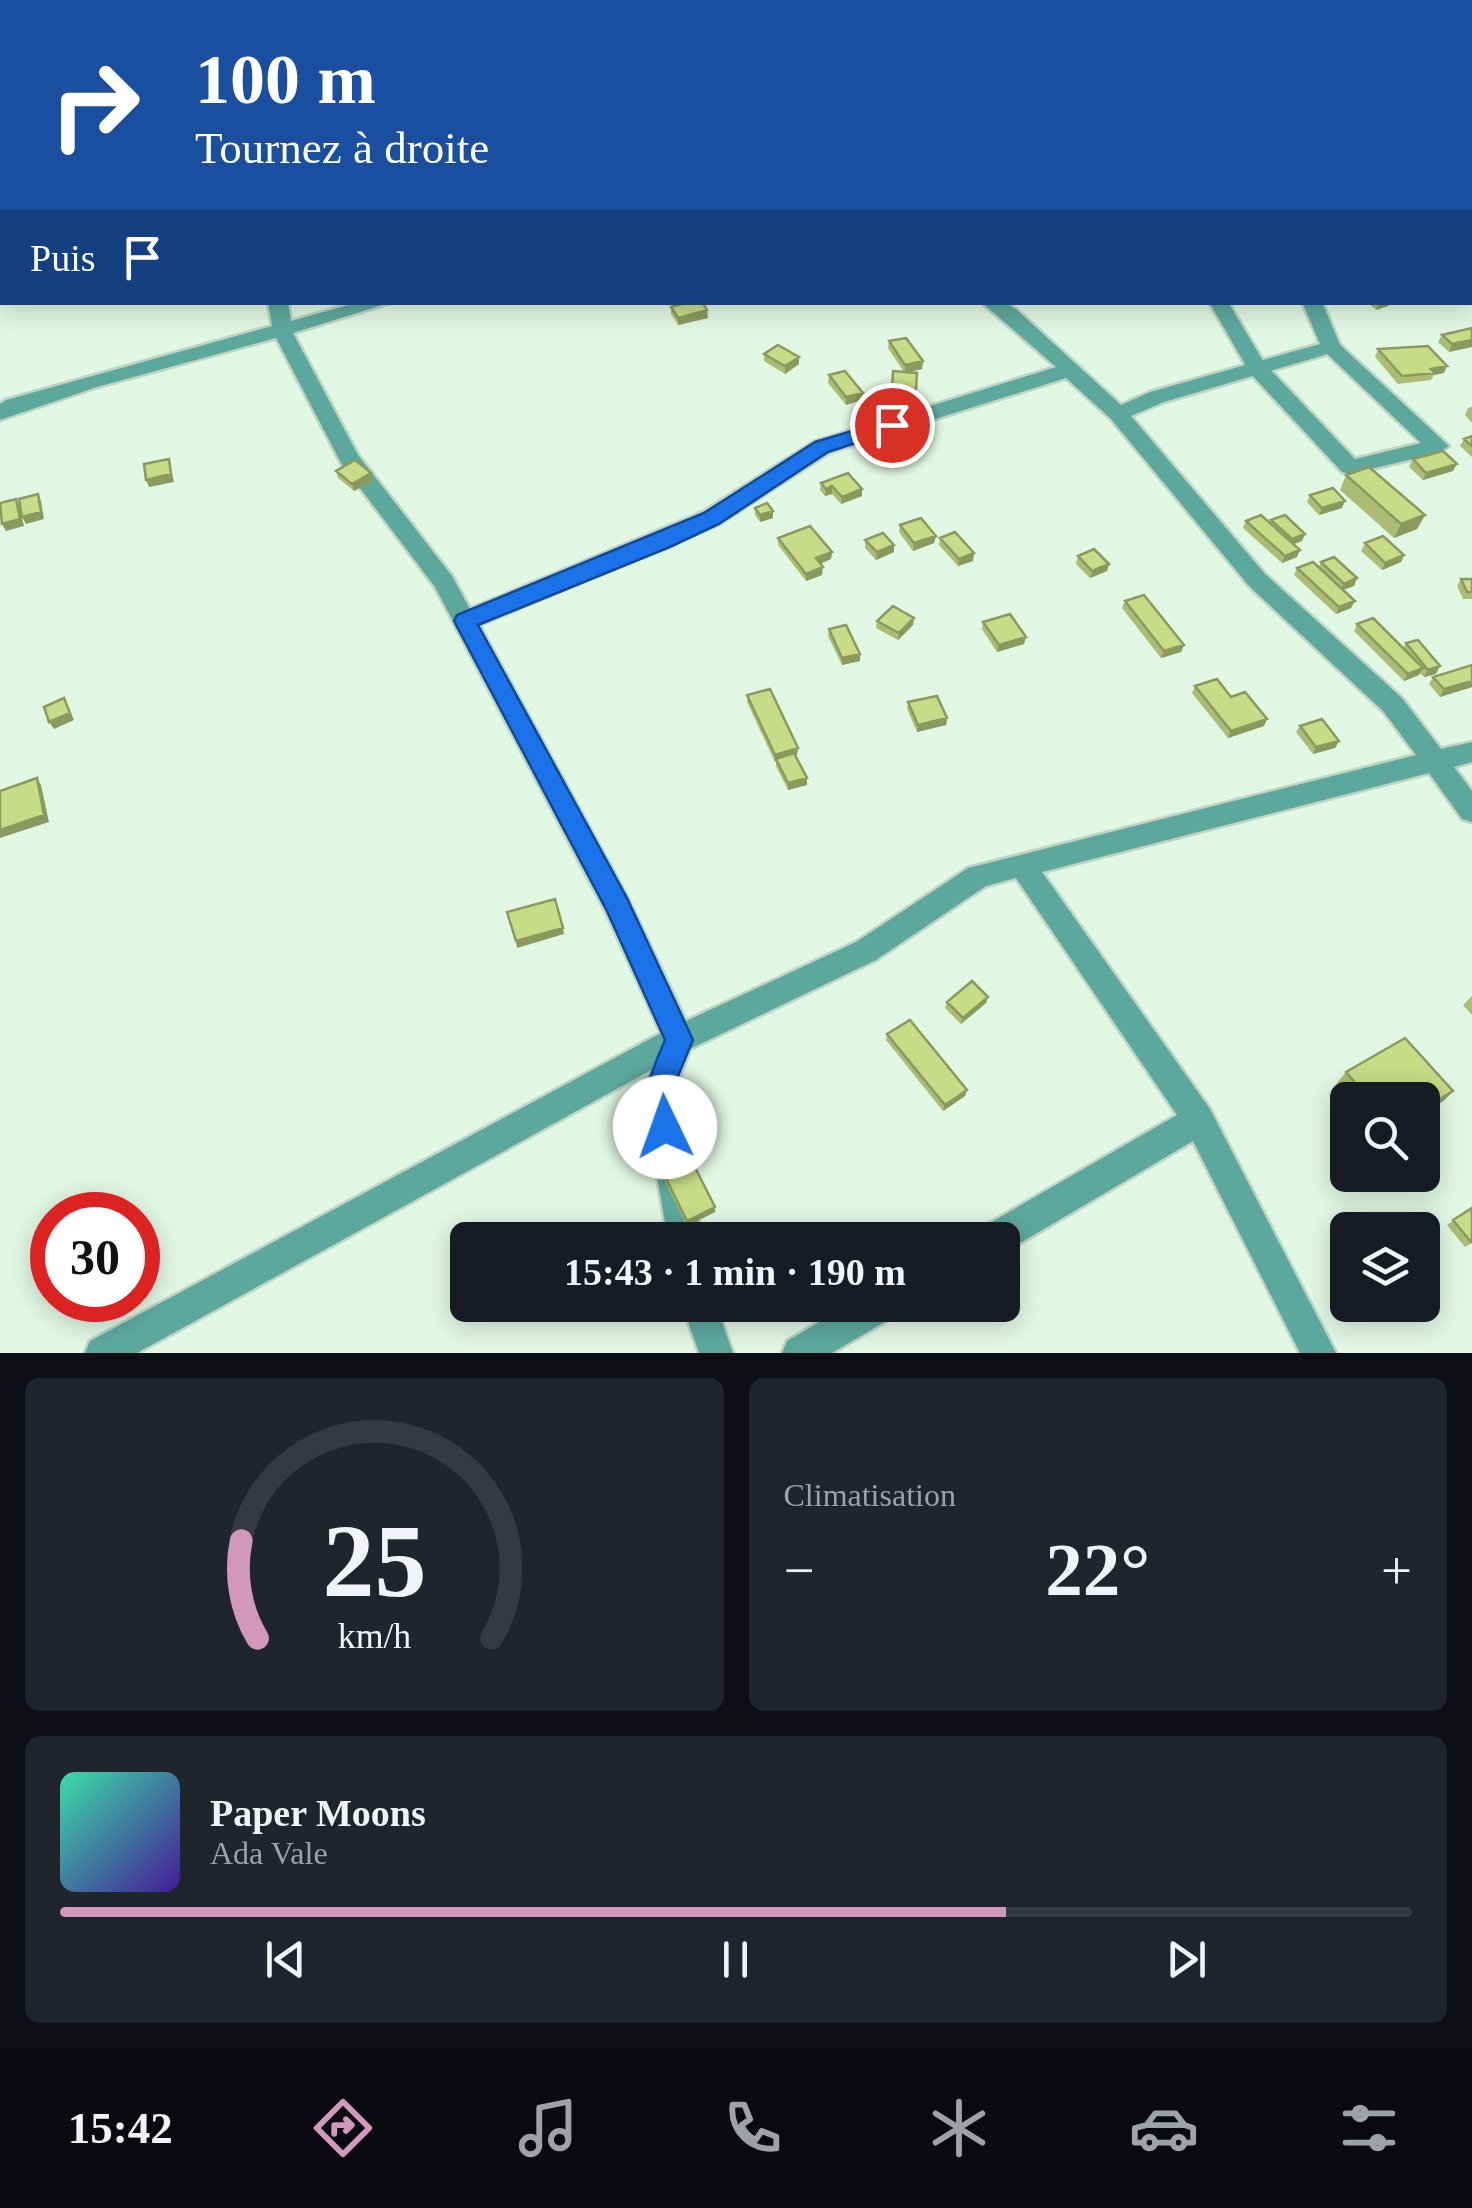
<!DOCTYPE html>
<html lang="fr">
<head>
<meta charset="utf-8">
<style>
  body { margin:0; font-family:"Times New Roman",serif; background:#20242c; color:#f1f3f6; height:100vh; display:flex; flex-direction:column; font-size:38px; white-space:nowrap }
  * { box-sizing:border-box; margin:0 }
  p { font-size:32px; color:#9ea1a6 }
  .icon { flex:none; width:55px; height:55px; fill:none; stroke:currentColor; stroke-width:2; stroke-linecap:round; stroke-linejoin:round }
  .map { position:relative; height:1353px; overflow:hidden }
  .panel { display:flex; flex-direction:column; gap:25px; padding:25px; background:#0d0f14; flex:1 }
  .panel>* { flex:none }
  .hud { position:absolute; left:0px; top:0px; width:1472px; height:305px; box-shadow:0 5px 25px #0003; background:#1a4fa0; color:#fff; overflow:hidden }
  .fabs { position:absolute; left:1330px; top:1082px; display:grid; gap:20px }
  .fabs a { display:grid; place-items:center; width:110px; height:110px; border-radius:15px; background:#171b24; box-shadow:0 5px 25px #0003; font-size:50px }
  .speed { position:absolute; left:30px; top:1192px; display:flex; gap:20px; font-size:50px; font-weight:700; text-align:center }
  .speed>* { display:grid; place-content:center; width:130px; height:130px; border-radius:50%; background:#171b24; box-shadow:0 5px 25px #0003; line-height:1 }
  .speed .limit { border:15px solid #d22; background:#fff; color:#111 }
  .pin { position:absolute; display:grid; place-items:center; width:85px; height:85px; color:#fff; margin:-42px; border:5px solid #fff; border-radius:50%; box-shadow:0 2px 10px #0007 }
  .me { position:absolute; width:110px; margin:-55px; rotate:357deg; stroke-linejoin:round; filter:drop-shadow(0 0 8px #0008) }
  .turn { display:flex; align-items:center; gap:35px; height:210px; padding:0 30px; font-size:45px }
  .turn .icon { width:130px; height:130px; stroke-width:2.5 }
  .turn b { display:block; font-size:70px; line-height:85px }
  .then { display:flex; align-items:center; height:95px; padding:0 30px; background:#0003; gap:20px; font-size:38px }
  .big { font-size:75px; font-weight:700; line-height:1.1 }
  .panel .card { flex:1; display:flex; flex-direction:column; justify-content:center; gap:15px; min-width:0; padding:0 35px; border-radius:15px; background:#20242c }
  .panel .dial { align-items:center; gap:0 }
  .dial svg { height:260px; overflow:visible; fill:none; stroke:#363941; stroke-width:7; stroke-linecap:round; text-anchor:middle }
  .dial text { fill:#f1f3f6; stroke:none }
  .song { display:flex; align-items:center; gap:30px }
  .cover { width:120px; height:120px; border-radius:15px; background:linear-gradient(135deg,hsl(160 70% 55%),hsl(260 70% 35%)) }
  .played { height:10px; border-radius:5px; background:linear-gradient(90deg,#d298bc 70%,#363941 70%) }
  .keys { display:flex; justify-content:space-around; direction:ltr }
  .heat { display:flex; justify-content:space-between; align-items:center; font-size:55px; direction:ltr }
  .panel .tiles { flex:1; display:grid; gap:25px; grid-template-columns:1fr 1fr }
  .card:last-child { grid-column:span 2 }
  .trip { position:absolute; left:450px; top:1222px; width:570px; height:100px; border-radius:15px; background:#171b24; box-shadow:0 5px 25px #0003; font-weight:700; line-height:100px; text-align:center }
  .dock { display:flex; height:160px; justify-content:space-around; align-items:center; background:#090b0e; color:#9ea1a6 }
  .dock .icon { width:70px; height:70px }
  .dock .current { color:#d298bc }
  .dock b { font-size:45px; color:#f1f3f6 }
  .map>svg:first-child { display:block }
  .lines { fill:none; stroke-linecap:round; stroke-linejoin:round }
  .service-casing { stroke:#c0d4c3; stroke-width:5 }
  .minor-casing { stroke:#c0d4c3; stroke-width:5 }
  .service { fill:#5da89d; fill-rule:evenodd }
  .minor { fill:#5da89d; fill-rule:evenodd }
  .wall { fill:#acbc74 }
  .shaded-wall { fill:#8c995e }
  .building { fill:#c8db87; stroke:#8c995e; stroke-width:2.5 }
  .route { fill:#1a73e8; stroke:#114b97; stroke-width:2.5 }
</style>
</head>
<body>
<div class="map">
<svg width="1472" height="1353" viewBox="0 0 1472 1353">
  <rect width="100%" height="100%" fill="#e0f7e4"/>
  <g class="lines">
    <defs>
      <path id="service" d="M436,0H452V2H437Z
        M0,22H2V32H0Z
        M1470,87L1472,88V99L1470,98Z
        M1470,113H1472V123H1470Z
        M1470,233H1472V245H1470Z
        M1209,302H1228L1265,364L1355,459L1421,443L1324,351V343H1338L1449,446L1438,453L1350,474L1342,472L1250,373Z"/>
      <path id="minor" d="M196,0H212L213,2H198Z
        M665,0H682L684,2H667Z
        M1249,0H1266L1268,2H1251Z
        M1470,26H1472V36H1470Z
        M0,108H2V118H0Z
        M2,221V233L0,234V222Z
        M268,302H288L291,321L359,302H392L293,333L358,455L452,576L470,609L703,512L814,442L1056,367L981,302H1005L1017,310L1121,405L1150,392L1320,344L1302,302H1322L1341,347L1338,351L1164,402L1131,416L1265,574L1402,698L1441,749L1472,742V762L1454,767L1472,791V822L1462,819L1429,773L1042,872L1210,1109L1336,1353H1300L1193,1141L1005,1252L1002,1240H976L981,1228L1177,1115L1016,878L986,886L876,960L690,1049L674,1090L702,1240H668L642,1090L651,1070L137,1353H85L90,1341L661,1033L606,912L435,587L341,463L276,338L97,387L0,420V404L6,400L272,326ZM1066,378L1111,419L1249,586L1384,712L1416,755L968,868L856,942L686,1021L627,897L479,625L719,524L830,452Z
        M682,1305H716L733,1353H699Z
        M848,1305H898L893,1317L832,1353H782L787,1341Z"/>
    </defs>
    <!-- service casing -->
    <use href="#service" class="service-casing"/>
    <!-- minor casing -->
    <use href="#minor" class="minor-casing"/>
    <!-- service -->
    <use href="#service" class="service"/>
    <!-- minor -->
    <use href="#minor" class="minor"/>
  </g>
  <!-- wall -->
  <path class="wall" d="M1367,302H1389L1388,306L1376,310Z
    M671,307L708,318L678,325L671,314Z
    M1472,328L1449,352L1438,342L1442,335Z
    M889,341L923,361L922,369L906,372L917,373L916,397L892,396L893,371L904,372L888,348Z
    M1378,349L1444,373L1434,375L1431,380L1398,384L1375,357Z
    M764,354L799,357V364L785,374L764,361Z
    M829,375L863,393L862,400L846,405L828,383Z
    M1472,407V423L1465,415L1468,408Z
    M1472,436V457L1460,446L1464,439Z
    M1413,459L1453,471L1423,480L1409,467Z
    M336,471L371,473L373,481L354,491L338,478Z
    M1346,475L1425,515L1417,529L1394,538L1340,490Z
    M821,483L862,489V496L841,504L832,494L825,496L820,490Z
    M1310,495L1342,508L1319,515L1307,502Z
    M755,508L773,518L760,522L755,515Z
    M1271,520L1305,534L1302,541L1294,544L1297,557L1282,563L1243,528L1246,521L1270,523Z
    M900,525L936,536L934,543L913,551L899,532Z
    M778,538L832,552L831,559L820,564L822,575L806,581L778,545Z
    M940,538L973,561L958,566L939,545Z
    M865,540L894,552L876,560L865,548Z
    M1365,543L1404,555L1401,562L1382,570L1361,551Z
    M1078,556L1109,564L1107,571L1090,578L1076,564Z
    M1321,562L1357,578L1354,586L1343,590L1351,608L1336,614L1294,575L1297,568L1319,567Z
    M1461,579H1472V599H1463L1457,586Z
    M1125,601L1184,645L1181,652L1161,658L1122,608Z
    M877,621L913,625L898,640L876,628Z
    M983,622L1026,637L1024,644L997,652L982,629Z
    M1357,624L1403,648L1406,643L1440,666L1436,674L1424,677L1420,673L1419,675L1404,681L1354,631Z
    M829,629L860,661L842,665L828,636Z
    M1472,665V687L1440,697L1429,684L1433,677Z
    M1195,686L1231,697L1264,726L1228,738L1192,693Z
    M747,695L798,748L797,755H795L807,778V785L788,790L776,766V761L775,762L747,702Z
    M908,702L947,718L946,725L917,732L907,709Z
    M1300,726L1339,741L1335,748L1313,754L1296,732Z
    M1472,996V1015L1463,1005Z
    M947,1002L986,1003L961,1024L945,1008Z
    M887,1034L965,1096L943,1111L886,1040Z
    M1346,1072L1453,1091L1442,1102L1422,1100H1351L1337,1083Z
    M651,1148L715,1212L687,1226L651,1153Z
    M1472,1208V1243L1465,1247L1447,1225Z"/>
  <!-- shaded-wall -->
  <path class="shaded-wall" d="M1389,302L1388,306L1376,310L1379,303Z
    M707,310L708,318L678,325V318Z
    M1472,340V347L1449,352L1452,344Z
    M799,357V364L785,374V366Z
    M923,361L922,369L905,373V365Z
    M1447,366L1444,373L1434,375L1435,373L1431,369Z
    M863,393L862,400L846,405V397Z
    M169,459L174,482L149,487L146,480Z
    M1457,464L1453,471L1423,480L1426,473Z
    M371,473L373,481L354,491L352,484Z
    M832,486V494L825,496L826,489Z
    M862,489V496L841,504L842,497Z
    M38,494L41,501L44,519L26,524L22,517Z
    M16,499L19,506L24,526L6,531L2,524Z
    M1345,501L1342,508L1319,515L1322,508Z
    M773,511V518L760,522V515Z
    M1425,515L1417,529L1394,538L1401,524Z
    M1305,534L1302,541L1289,546L1292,539Z
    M936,536L934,543L913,551L914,543Z
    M894,545V552L876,560L877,552Z
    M1300,550L1297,557L1282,563L1285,556Z
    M832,552L831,559L815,566L816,558Z
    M974,553L973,561L958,566L959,559Z
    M1404,555L1401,562L1382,570L1385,563Z
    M1109,564L1107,571L1090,578L1092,571Z
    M823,567L822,575L806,581V574Z
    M1357,578L1354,586L1340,591L1344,584Z
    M1355,601L1351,608L1336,614L1339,607Z
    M914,618L913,625L898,640L899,633Z
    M1026,637L1024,644L997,652L999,645Z
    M1184,645L1181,652L1161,658L1164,651Z
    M860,654V661L842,665V658Z
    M1440,666L1436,674L1424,677L1428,670Z
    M1423,668L1419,675L1404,681L1408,674Z
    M1472,681V687L1440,697L1444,689Z
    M64,698L74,720L54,729L49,722Z
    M947,718L946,725L917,732L918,725Z
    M1267,719L1264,726L1228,738L1231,731Z
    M1339,741L1335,748L1313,754L1316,747Z
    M798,748L797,755L775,762V755Z
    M37,778L41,785L49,822L0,838V830Z
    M807,778V785L788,790V783Z
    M563,928L564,934L517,948L516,941Z
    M988,997L986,1003L961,1024L963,1018Z
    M967,1090L965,1096L943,1111L945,1105Z
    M1453,1091L1442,1102L1422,1115V1110Z
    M715,1207V1212L687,1226V1221Z"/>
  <!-- building -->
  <path class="building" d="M962,0H989L990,1L965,2Z
    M1276,0H1290L1293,2H1279Z
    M1413,0H1431L1433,2H1416L1408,1Z
    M688,302H702L707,310L678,318L671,307Z
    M1472,328V340L1452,344L1442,335Z
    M906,338L923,361L905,365L889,341Z
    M778,345L799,357L785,366L764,354Z
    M1428,346L1447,366L1431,369L1435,373L1402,376L1378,349Z
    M845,371L863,393L846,397L829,375Z
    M893,371L917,373L916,390L892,388Z
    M1472,436V446L1464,439Z
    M1443,451L1457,464L1426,473L1413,459Z
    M169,459L171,474L146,480L144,464Z
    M355,460L371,473L352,484L336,471Z
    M1369,467L1425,515L1401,524L1346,475Z
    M848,473L862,489L842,497L832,486L826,489L821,483Z
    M1333,488L1345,501L1322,508L1310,495Z
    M38,494L41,512L22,517L19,499Z
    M16,499L20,519L2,524L0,503Z
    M767,503L773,511L760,515L755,508Z
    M1261,515L1300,550L1285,556L1246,521Z
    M1285,515L1305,534L1292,539L1271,520Z
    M921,518L936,536L914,543L900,525Z
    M810,526L832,552L816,558L823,567L806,574L778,538Z
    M955,532L974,553L959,559L940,538Z
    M883,533L894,545L877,552L865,540Z
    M1383,536L1404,555L1385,563L1365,543Z
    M1094,549L1109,564L1092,571L1078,556Z
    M1334,557L1357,578L1344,584L1321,562Z
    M1313,562L1355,601L1339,607L1297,568Z
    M1461,579H1472V592H1467Z
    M1144,595L1184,645L1164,651L1125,601Z
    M893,606L914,618L899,633L877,621Z
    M1010,614L1026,637L999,645L983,622Z
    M1373,618L1423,668L1408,674L1357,624Z
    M846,625L860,654L842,658L829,629Z
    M1418,640L1440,666L1428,670L1406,643Z
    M1472,665V681L1444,689L1433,677Z
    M1217,679L1231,697L1245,692L1267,719L1231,731L1195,686Z
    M770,689L798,748L775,755L747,695Z
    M937,696L947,718L918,725L908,702Z
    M64,698L70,713L49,722L44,707Z
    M1322,719L1339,741L1316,747L1300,726Z
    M794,753L807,778L788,783L776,759Z
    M37,778L44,815L0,830V791Z
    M555,899L563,928L516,941L507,912Z
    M972,981L988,997L963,1018L947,1002Z
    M910,1020L967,1090L945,1105L887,1034Z
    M1405,1038L1453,1091L1422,1110V1100H1370L1346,1072Z
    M678,1134L715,1207L687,1221L651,1148Z
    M1472,1208V1242H1471L1453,1220Z"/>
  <!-- route -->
  <path class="route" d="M892,419L902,425L899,429L828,452L719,524L670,547L478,625L627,898L693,1040L672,1090L679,1127L675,1137L665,1141L655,1137C639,1100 650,1075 665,1040L607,911L454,621L457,615L704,513L815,442Z"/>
</svg>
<div class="fabs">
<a><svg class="icon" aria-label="search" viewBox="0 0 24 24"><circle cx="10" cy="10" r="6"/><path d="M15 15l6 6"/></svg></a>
<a><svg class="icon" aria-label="layers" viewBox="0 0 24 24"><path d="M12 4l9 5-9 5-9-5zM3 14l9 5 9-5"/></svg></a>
</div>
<div class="speed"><div class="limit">30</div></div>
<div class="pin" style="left:892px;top:425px;background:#d93025"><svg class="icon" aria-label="arrive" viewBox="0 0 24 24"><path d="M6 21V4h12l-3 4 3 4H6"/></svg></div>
<svg class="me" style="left:665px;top:1127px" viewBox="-20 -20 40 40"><circle r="19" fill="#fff"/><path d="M0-13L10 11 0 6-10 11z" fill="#1a73e8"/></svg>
<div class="trip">15:43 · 1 min · 190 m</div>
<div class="hud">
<div class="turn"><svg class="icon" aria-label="right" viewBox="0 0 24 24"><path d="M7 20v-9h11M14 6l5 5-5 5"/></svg><div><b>100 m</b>Tournez à droite</div></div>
<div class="then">Puis<svg class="icon" aria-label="arrive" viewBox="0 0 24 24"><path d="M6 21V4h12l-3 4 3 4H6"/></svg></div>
</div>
</div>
<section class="panel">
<div class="tiles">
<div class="card dial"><svg viewBox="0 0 100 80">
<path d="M14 69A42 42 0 1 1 86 69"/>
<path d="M14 69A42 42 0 0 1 9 39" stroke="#d298bc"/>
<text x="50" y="56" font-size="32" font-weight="700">25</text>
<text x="50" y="72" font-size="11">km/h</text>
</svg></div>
<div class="card"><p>Climatisation</p>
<div class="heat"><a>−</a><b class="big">22°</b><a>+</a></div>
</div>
<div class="card">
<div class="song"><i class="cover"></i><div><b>Paper Moons</b><p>Ada Vale</p></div></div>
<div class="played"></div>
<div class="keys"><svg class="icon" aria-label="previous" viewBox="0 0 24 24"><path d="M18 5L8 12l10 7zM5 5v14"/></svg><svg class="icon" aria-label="pause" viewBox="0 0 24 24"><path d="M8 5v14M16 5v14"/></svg><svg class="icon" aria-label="next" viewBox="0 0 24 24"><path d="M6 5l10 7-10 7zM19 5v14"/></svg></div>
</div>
</div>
</section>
<nav class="dock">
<b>15:42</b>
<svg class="icon current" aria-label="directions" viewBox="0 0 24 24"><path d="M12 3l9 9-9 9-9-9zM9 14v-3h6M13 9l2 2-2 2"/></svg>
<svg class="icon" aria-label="music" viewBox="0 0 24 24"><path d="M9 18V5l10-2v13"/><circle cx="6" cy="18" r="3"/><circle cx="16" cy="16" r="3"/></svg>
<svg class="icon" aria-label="phone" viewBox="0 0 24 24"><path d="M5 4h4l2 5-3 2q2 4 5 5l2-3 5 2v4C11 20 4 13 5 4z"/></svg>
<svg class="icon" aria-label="climate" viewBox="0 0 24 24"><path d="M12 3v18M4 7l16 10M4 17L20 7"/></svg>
<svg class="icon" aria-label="car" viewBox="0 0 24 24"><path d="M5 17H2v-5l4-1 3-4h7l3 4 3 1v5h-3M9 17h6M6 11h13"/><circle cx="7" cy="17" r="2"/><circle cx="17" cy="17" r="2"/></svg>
<svg class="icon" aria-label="filters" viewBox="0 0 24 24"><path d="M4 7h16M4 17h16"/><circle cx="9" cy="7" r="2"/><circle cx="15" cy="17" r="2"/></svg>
</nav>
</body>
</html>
